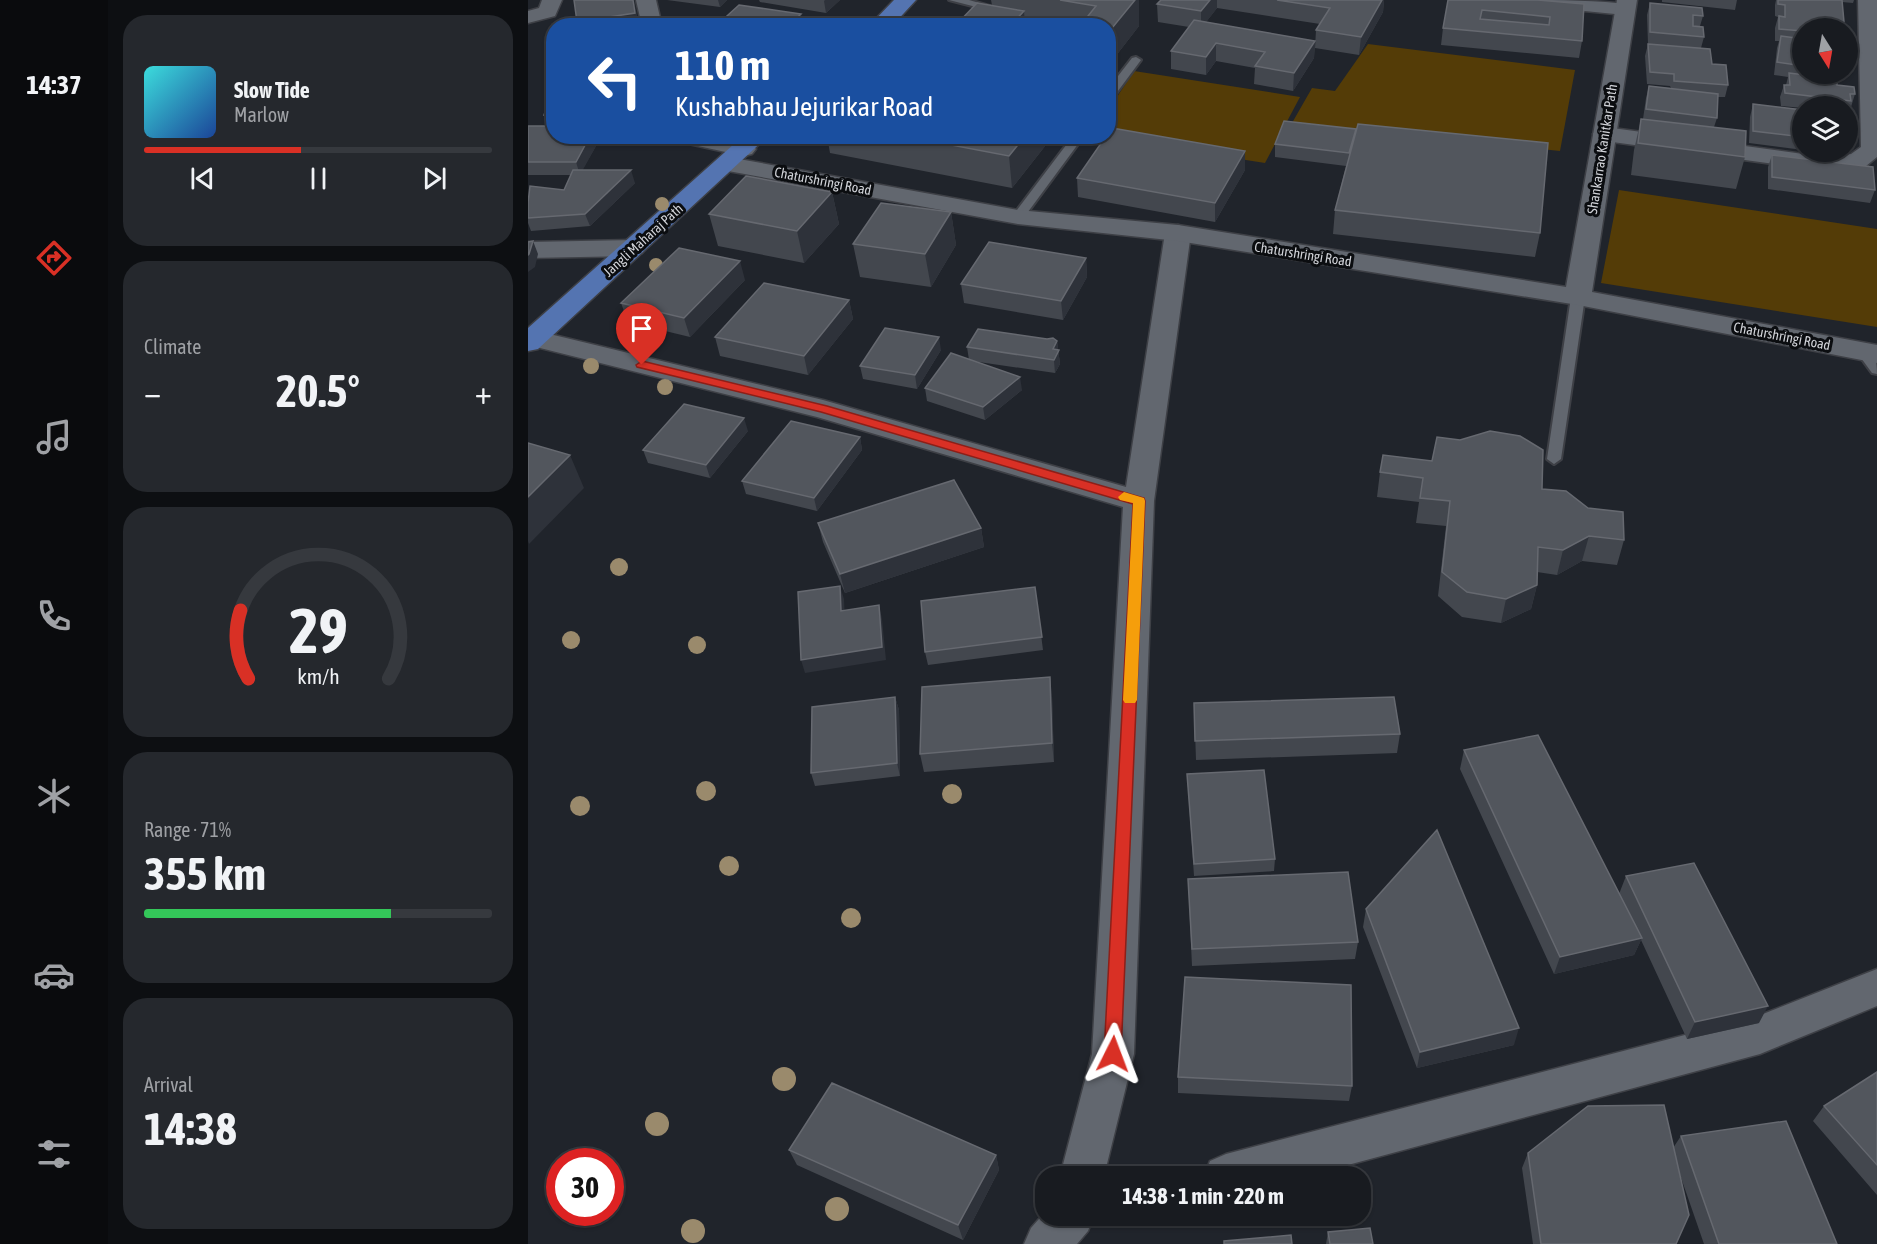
<!DOCTYPE html>
<html lang="en">
<head>
<meta charset="utf-8">
<style>
  body { margin:0; font-family:"Asap Condensed",sans-serif; background:#25282d; color:#f1f3f6; height:100vh; display:flex; flex-direction:column; font-size:22px; white-space:nowrap }
  * { box-sizing:border-box; margin:0 }
  p { font-size:20px; color:#9fa1a5 }
  .icon { flex:none; width:33px; height:33px; fill:none; stroke:currentColor; stroke-width:2; stroke-linecap:round; stroke-linejoin:round }
  .map { position:relative; flex:1; overflow:hidden }
  .panel { display:flex; flex-direction:column; gap:15px; padding:15px; background:#0d0f12; width:420px }
  .panel>* { flex:none }
  .banner { position:absolute; left:18px; top:18px; width:570px; height:126px; border-radius:24px; box-shadow:0 2px 4px #0004,0 0 0 2px #36393e; background:#1a4fa0; color:#fff; overflow:hidden }
  .needle { width:39px; rotate:169deg }
  .fabs { position:absolute; left:1264px; top:18px; display:grid; gap:12px }
  .fabs a { display:grid; place-items:center; width:66px; height:66px; border-radius:50%; background:#181b20; box-shadow:0 2px 4px #0004,0 0 0 2px #36393e; font-size:30px }
  .speed { position:absolute; left:18px; top:1148px; display:flex; gap:12px; font-size:30px; font-weight:700; text-align:center }
  .speed>* { display:grid; place-content:center; width:78px; height:78px; border-radius:50%; background:#181b20; box-shadow:0 2px 4px #0004,0 0 0 2px #36393e; line-height:1 }
  .speed .limit { border:9px solid #d22; background:#fff; color:#111 }
  .pin { position:absolute; display:grid; place-items:center; width:51px; height:51px; color:#fff; margin:-62px -26px; border-radius:50% 50% 50% 0; rotate:-45deg; box-shadow:0 0 6px #0007 }
  .pin .icon { rotate:45deg }
  .me { position:absolute; width:66px; margin:-33px; rotate:3deg; stroke-linejoin:round; filter:drop-shadow(0 0 4px #0008) }
  .turn { display:flex; align-items:center; gap:21px; height:126px; padding:0 30px; font-size:27px }
  .turn .icon { width:78px; height:78px; stroke-width:2.5 }
  .turn b { display:block; font-size:42px; line-height:51px }
  .big { font-size:45px; font-weight:700; line-height:1.1 }
  .panel .widget { flex:1; display:flex; flex-direction:column; justify-content:center; gap:9px; min-width:0; padding:0 21px; border-radius:24px; background:#25282d }
  .panel .dial { align-items:center; gap:0 }
  .dial svg { height:156px; overflow:visible; fill:none; stroke:#36393e; stroke-width:7; stroke-linecap:round; text-anchor:middle }
  .dial text { fill:#f1f3f6; stroke:none }
  .song { display:flex; align-items:center; gap:18px }
  .cover { width:72px; height:72px; border-radius:9px; background:linear-gradient(135deg,hsl(180 70% 55%),hsl(220 70% 35%)) }
  .played { height:6px; border-radius:3px; background:linear-gradient(90deg,#d93025 45%,#36393e 45%) }
  .keys { display:flex; justify-content:space-around; direction:ltr }
  .heat { display:flex; justify-content:space-between; align-items:center; font-size:33px; direction:ltr }
  .charge { height:9px; border-radius:4px; background:linear-gradient(90deg,#34c759 71%,#36393e 0) }
  .trip { position:absolute; left:507px; top:1166px; width:336px; height:60px; border-radius:24px; background:#181b20; box-shadow:0 2px 4px #0004,0 0 0 2px #36393e; font-weight:700; line-height:60px; text-align:center }
  main { display:flex; flex:1; min-height:0 }
  .tabs { display:flex; flex-direction:column; width:108px; justify-content:space-around; align-items:center; background:#0a0b0d; color:#9fa1a5 }
  .tabs .icon { width:42px; height:42px }
  .tabs .on { color:#d93025 }
  .tabs b { font-size:27px; color:#f1f3f6 }
  .map>svg:first-child { display:block }
  .green { fill:#543c07 }
  .lines { fill:none; stroke-linecap:round; stroke-linejoin:round }
  .service-casing { stroke:#3e4046; stroke-width:4 }
  .minor-casing { stroke:#3e4046; stroke-width:3 }
  .tertiary-casing { stroke:#3e4046; stroke-width:3 }
  .primary-casing { stroke:#3e4046; stroke-width:3 }
  .service { fill:#62676f; fill-rule:evenodd }
  .minor { fill:#62676f; fill-rule:evenodd }
  .tertiary { fill:#62676f; fill-rule:evenodd }
  .primary { fill:#5474b1; fill-rule:evenodd }
  .tree { fill:#9a8a6c }
  .wall { fill:#43474e }
  .shaded-wall { fill:#2e323a }
  .building { fill:#52565d; stroke:#666970; stroke-width:1.5; fill-rule:evenodd }
  .route { fill:#d93025; stroke:#8d1f18; stroke-width:1.5 }
  .slow { fill:#f59e0b }
  .labels { text-anchor:middle; stroke-width:6; stroke-linejoin:round; paint-order:stroke }
  .far-street-label { font-size:14px; fill:#d1d3d8; stroke:#0b0d10 }
</style>
</head>
<body>
<main>
<nav class="tabs">
<b>14:37</b>
<svg class="icon on" aria-label="directions" viewBox="0 0 24 24"><path d="M12 3l9 9-9 9-9-9zM9 14v-3h6M13 9l2 2-2 2"/></svg>
<svg class="icon" aria-label="music" viewBox="0 0 24 24"><path d="M9 18V5l10-2v13"/><circle cx="6" cy="18" r="3"/><circle cx="16" cy="16" r="3"/></svg>
<svg class="icon" aria-label="phone" viewBox="0 0 24 24"><path d="M5 4h4l2 5-3 2q2 4 5 5l2-3 5 2v4C11 20 4 13 5 4z"/></svg>
<svg class="icon" aria-label="climate" viewBox="0 0 24 24"><path d="M12 3v18M4 7l16 10M4 17L20 7"/></svg>
<svg class="icon" aria-label="car" viewBox="0 0 24 24"><path d="M5 17H2v-5l4-1 3-4h7l3 4 3 1v5h-3M9 17h6M6 11h13"/><circle cx="7" cy="17" r="2"/><circle cx="17" cy="17" r="2"/></svg>
<svg class="icon" aria-label="filters" viewBox="0 0 24 24"><path d="M4 7h16M4 17h16"/><circle cx="9" cy="7" r="2"/><circle cx="15" cy="17" r="2"/></svg>
</nav>
<section class="panel">
<div class="widget">
<div class="song"><i class="cover"></i><div><b>Slow Tide</b><p>Marlow</p></div></div>
<div class="played"></div>
<div class="keys"><svg class="icon" aria-label="previous" viewBox="0 0 24 24"><path d="M18 5L8 12l10 7zM5 5v14"/></svg><svg class="icon" aria-label="pause" viewBox="0 0 24 24"><path d="M8 5v14M16 5v14"/></svg><svg class="icon" aria-label="next" viewBox="0 0 24 24"><path d="M6 5l10 7-10 7zM19 5v14"/></svg></div>
</div>
<div class="widget"><p>Climate</p>
<div class="heat"><a>−</a><b class="big">20.5°</b><a>+</a></div>
</div>
<div class="widget dial"><svg viewBox="0 0 100 80">
<path d="M14 69A42 42 0 1 1 86 69"/>
<path d="M14 69A42 42 0 0 1 10 34" stroke="#d93025"/>
<text x="50" y="56" font-size="32" font-weight="700">29</text>
<text x="50" y="72" font-size="11">km/h</text>
</svg></div>
<div class="widget"><p>Range · 71%</p><b class="big">355 km</b><div class="charge"></div></div>
<div class="widget"><p>Arrival</p><b class="big">14:38</b></div>
</section>
<div class="map">
<svg width="1349" height="1244" viewBox="0 0 1349 1244">
  <rect width="100%" height="100%" fill="#20242b"/>
  <!-- green -->
  <path class="green" d="M840,44L1047,70L1032,151L764,123L784,88L807,91Z
    M606,71L772,97L737,163L572,137L580,136L581,109Z
    M1091,190L1349,229V327L1073,283Z"/>
  <g class="lines">
    <defs>
      <path id="service" d="M421,0H441L465,7L460,10Z
        M608,57L613,60L584,99L580,100V89L604,58Z
        M545,136H556L494,220H486L484,217L486,214Z
        M1050,293L1057,297L1033,459L1026,464L1019,459L1043,297Z
        M1335,347C1348,350 1349,363 1349,374L1344,373L1328,351Z"/>
      <path id="minor" d="M14,0H34L27,16L0,23V11L11,8Z
        M108,0H128L134,26H114Z
        M996,0C1031,0 1070,0 1104,5L1107,9L1104,13L1097,15L1006,6L999,4Z
        M1330,0H1349V157L1338,166L1297,171L1077,141L1069,139L1065,134L1069,129L1077,127L1297,157L1323,154L1333,147Z
        M144,136H190L224,144L228,149L224,154L216,156L147,141Z
        M650,225L659,228L663,233L626,501L606,1054L576,1176H532L564,1054L595,507L289,417L0,345V331L5,330L295,400L598,487L637,233L641,228Z
        M105,240L114,243L118,248L114,253L105,256L0,258V242Z
        M1349,969V1006L1232,1054L779,1176H676L682,1161L698,1154L1230,1016Z
        M518,1211V1215H566L560,1231L549,1244H496L503,1228Z"/>
      <path id="tertiary" d="M1089,0H1109L1064,292L1349,345V363L1050,305L650,241L490,224L200,171L192,169L188,164L192,159L200,157L490,210L650,225L1038,287Z"/>
      <path id="primary" d="M366,0H388L364,26H341Z
        M215,136H240L10,349L0,351V328Z"/>
    </defs>
    <!-- service casing -->
    <use href="#service" class="service-casing"/>
    <!-- minor casing -->
    <use href="#minor" class="minor-casing"/>
    <!-- tertiary casing -->
    <use href="#tertiary" class="tertiary-casing"/>
    <!-- primary casing -->
    <use href="#primary" class="primary-casing"/>
    <!-- service -->
    <use href="#service" class="service"/>
    <!-- minor -->
    <use href="#minor" class="minor"/>
    <!-- tertiary -->
    <use href="#tertiary" class="tertiary"/>
    <!-- primary -->
    <use href="#primary" class="primary"/>
  </g>
  <!-- trees -->
  <g class="tree">
    <circle cx="134" cy="204" r="7"/>
    <circle cx="128" cy="265" r="7"/>
    <circle cx="63" cy="366" r="8"/>
    <circle cx="137" cy="387" r="8"/>
    <circle cx="91" cy="567" r="9"/>
    <circle cx="43" cy="640" r="9"/>
    <circle cx="169" cy="645" r="9"/>
    <circle cx="178" cy="791" r="10"/>
    <circle cx="424" cy="794" r="10"/>
    <circle cx="52" cy="806" r="10"/>
    <circle cx="201" cy="866" r="10"/>
    <circle cx="323" cy="918" r="10"/>
    <circle cx="256" cy="1079" r="12"/>
    <circle cx="129" cy="1124" r="12"/>
    <circle cx="309" cy="1209" r="12"/>
    <circle cx="165" cy="1231" r="12"/>
  </g>
  <!-- wall -->
  <path class="wall" d="M139,0H199L192,7Z
    M231,0H312L298,13L232,2Z
    M463,0H611V26L580,66V26H506L497,24V26H427L464,5Z
    M633,0H856L855,12L831,55L787,48L788,30L792,24L689,8L678,22L787,41L786,58L765,91L726,84L727,68L688,61L678,75L643,69V51L661,27L630,22L629,4Z
    M920,0H1010L1054,41L1051,58L913,45L915,28Z
    M1134,0H1209L1207,10L1134,2Z
    M1248,0H1326L1325,3L1314,2L1316,22L1314,28H1275V74H1309L1308,79L1309,85L1327,94L1323,107L1321,106L1320,109V106H1275V108L1253,106L1252,97L1256,85H1258L1260,77L1246,75L1249,48L1251,41H1247V28L1250,17L1247,16V5Z
    M1122,3L1175,16L1172,26L1176,37L1173,48L1184,64L1200,85L1197,97H1190L1189,118L1186,127L1217,157L1208,189L1103,175L1106,150L1113,119H1115L1118,98L1121,86L1143,88L1142,86L1119,84L1117,56L1120,44L1119,15Z
    M26,99V136L72,139L54,170L107,183L62,226L3,231L0,223V203L36,190L43,175H0V126H20L16,115Z
    M1225,104L1275,110V150L1221,143L1222,117Z
    M1320,116L1323,142L1320,151Z
    M756,121L1012,233L1007,257L805,234L807,210L818,166L747,157V144Z
    M299,136H525L484,188L302,153Z
    M717,151V170L687,222L550,197L549,178Z
    M1289,152H1320L1318,155Z
    M1244,155L1347,190L1342,203L1240,189V167Z
    M304,192L311,224L276,263L190,246L181,214Z
    M423,212L428,245L403,287L332,277L325,244Z
    M558,258L559,277L535,320L436,303L433,284Z
    M217,280L162,337L100,322L93,303Z
    M321,300L325,319L280,375L192,356L187,337Z
    M529,341L532,364L527,373L444,361L494,390L457,420L399,401L397,388L441,360L439,347Z
    M413,350L389,389L335,379L332,366Z
    M220,431L182,478L120,463L115,450Z
    M332,437L334,450L289,511L218,494L214,481Z
    M852,472L1014,489L1096,540L1089,565L1054,561L1029,575L1009,572V585L1003,609L973,623L934,617L910,596L918,526L888,523L891,502L849,497Z
    M290,523L453,528L456,547L317,593L295,542Z
    M507,587L515,650L400,665L397,652Z
    M524,696L526,762L396,772L392,754Z
    M367,697L371,710L372,776L287,786L283,773Z
    M666,703L872,734L869,753L668,760Z
    M936,750L1091,894L1098,876L1231,1023L1159,1039L1113,940L1106,955L1026,974L932,769Z
    M659,774L747,859L746,871L666,876Z
    M660,879L830,942L827,959L664,966Z
    M838,909L986,1045L889,1068L835,927Z
    M1349,1072V1195L1285,1121L1296,1106Z
    M650,1077L824,1086L821,1101L650,1093Z
    M1153,1136L1309,1244H1176L1150,1169L1148,1244H1005L994,1168L1000,1153L1145,1148Z
    M261,1150L468,1155L471,1170L435,1240L269,1165Z
    M800,1232L845,1244H798Z"/>
  <!-- shaded-wall -->
  <path class="shaded-wall" d="M105,0H106L111,25L50,26L49,22Z
    M190,0H199L192,7Z
    M297,0H312L298,13L296,1Z
    M607,0H611V26L580,66V33Z
    M682,0H689V8L673,29V11Z
    M854,0H856L855,12L831,55L833,37Z
    M496,11L497,26H482Z
    M273,14L275,26H260Z
    M787,41L786,58L765,91L766,73Z
    M688,43V61L678,75V57Z
    M62,136H71L72,139L52,175L48,162Z
    M497,136H525L484,188L481,156Z
    M717,151V170L687,222V203Z
    M103,170L107,183L62,226L57,214Z
    M304,192L311,224L276,263L269,231Z
    M423,212L428,245L403,287L397,254Z
    M5,241L10,254L7,267L0,272V255Z
    M558,258L559,277L535,320L533,301Z
    M212,261L217,280L162,337L156,318Z
    M321,300L325,319L280,375L276,356Z
    M411,337L413,350L389,389L387,375Z
    M529,341L532,364L527,373L525,349Z
    M492,377L494,390L457,420L455,407Z
    M216,418L220,431L182,478L178,465Z
    M332,437L334,450L289,511L286,498Z
    M42,455L56,488L1,544L0,541V497Z
    M453,528L456,547L317,593L312,574Z
    M1061,536L1054,561L1029,575L1035,550Z
    M1009,585L1003,609L973,623L978,599Z
    M312,586L316,599L317,624L313,611Z
    M351,605L354,619L358,660L277,673L273,660Z
    M522,677L524,696L526,762L524,743Z
    M367,697L371,710L372,776L369,763Z
    M1114,938L1106,955L1026,974L1032,957Z
    M1240,1006L1231,1023L1159,1039L1167,1022Z
    M991,1028L986,1045L889,1068L892,1052Z
    M468,1155L471,1170L435,1240L430,1225Z"/>
  <!-- building -->
  <path class="building" d="M46,0H105L107,13L49,22Z
    M532,0H607L580,33V26H552L568,6Z
    M633,0H682L673,11L629,4Z
    M749,0H854L833,37L788,30L802,8Z
    M920,0H1010L1056,4L1054,41L915,28ZM954,10L1022,17L1021,25L952,19Z
    M1250,0H1314L1316,22H1310V28H1275V31L1251,29V16L1257,17V5L1250,4Z
    M449,3L496,11L482,26H427Z
    M1122,3L1174,8L1175,16L1165,15V26L1175,27L1176,37L1122,32Z
    M211,5L273,14L260,26H188Z
    M666,20L787,41L766,73L727,66L737,52L688,43L678,57L643,51Z
    M1253,36L1275,39V66L1249,62Z
    M1120,44L1182,49L1184,64L1198,65L1200,85L1146,81V74L1122,72Z
    M23,65H26V79H23Z
    M1261,73L1309,79V85L1326,87L1327,94H1322L1323,101L1257,93L1256,85H1262Z
    M1121,86L1190,94L1189,118L1118,109Z
    M22,99H26V115H16Z
    M1225,104L1275,110V137L1225,131Z
    M1320,116H1321L1323,142H1320Z
    M1113,119L1218,131L1217,157L1110,143Z
    M756,121L828,129L821,153L747,144Z
    M830,124L1020,143L1012,233L807,210Z
    M0,126H26V136H62L48,162H0Z
    M584,128L717,151L687,203L549,178L578,136H580V133Z
    M376,136H497L481,156Z
    M1244,155L1345,167L1347,190L1244,177Z
    M45,170H103L57,214L0,218V203L2,186L36,190Z
    M218,176L304,192L269,231L181,214Z
    M353,203L423,212L397,254L325,244Z
    M5,241L1,254L0,255V242Z
    M461,242L558,258L533,301L433,284Z
    M151,248L212,261L156,318L93,303Z
    M236,283L321,300L276,356L187,337Z
    M357,328L411,337L387,375L332,366Z
    M450,329L519,339L525,338L529,341L525,349L531,350L526,360L439,347Z
    M423,353L492,377L455,407L397,388Z
    M156,404L216,418L178,465L115,450Z
    M263,421L332,437L286,498L214,481Z
    M962,431L992,436L1015,450L1014,489L1038,491L1060,508L1095,512L1096,540L1061,536L1035,550L1010,547L1009,585L978,599L939,592L914,572L922,501L892,498L895,478L852,472L855,455L904,461L909,437L932,440Z
    M0,443L42,455L0,497Z
    M426,480L453,528L312,574L290,523Z
    M312,586L313,611L351,605L354,647L273,660L270,592Z
    M507,587L514,637L397,652L393,601Z
    M522,677L524,743L392,754L394,687Z
    M367,697L369,763L283,773L284,707Z
    M866,697L872,734L667,741L666,703Z
    M1010,735L1114,938L1032,957L936,750Z
    M736,770L747,859L666,864L659,774Z
    M909,830L991,1028L892,1052L838,909Z
    M1166,863L1240,1006L1167,1022L1098,876Z
    M820,872L830,942L664,949L660,879Z
    M657,977L823,985L824,1086L650,1077Z
    M1349,1072V1165L1296,1106Z
    M304,1083L468,1155L430,1225L261,1150Z
    M1136,1105L1161,1215L1148,1244H1013L1000,1153L1060,1106Z
    M1258,1121L1309,1244H1191L1153,1136Z
    M842,1228L845,1244H802L800,1232Z
    M763,1235L764,1244H696V1241Z"/>
  <!-- route -->
  <path class="route" d="M114,361L299,406L616,498L617,501L593,1054L591,1060L585,1062L579,1060L576,1054L605,504L293,412L109,367L108,365Z"/>
  <!-- slow -->
  <path class="slow" d="M596,492L616,498L617,501L609,700L607,703H597L595,700L605,503L592,500L590,497Z"/>
  <g class="labels">
    <!-- far-street labels -->
    <g class="far-street-label">
      <text transform="translate(1074 149) rotate(-81)" y="5">Shankarrao Kanitkar Path</text>
      <text transform="translate(295 181) rotate(11)" y="5">Chaturshringi Road</text>
      <text transform="translate(115 240) rotate(-42)" y="5">Jangli Maharaj Path</text>
      <text transform="translate(775 254) rotate(9)" y="5">Chaturshringi Road</text>
      <text transform="translate(1254 336) rotate(11)" y="5">Chaturshringi Road</text>
    </g>
  </g>
</svg>
<div class="fabs">
<a><svg class="needle" viewBox="-14 -14 28 28"><path d="M0-13l5 13h-10z" fill="#e53935"/><path d="M0 13l5-13h-10z" fill="#9fa1a5"/></svg></a>
<a><svg class="icon" aria-label="layers" viewBox="0 0 24 24"><path d="M12 4l9 5-9 5-9-5zM3 14l9 5 9-5"/></svg></a>
</div>
<div class="speed"><div class="limit">30</div></div>
<div class="pin" style="left:114px;top:365px;background:#d93025"><svg class="icon" aria-label="arrive" viewBox="0 0 24 24"><path d="M6 21V4h12l-3 4 3 4H6"/></svg></div>
<svg class="me" style="left:585px;top:1054px" viewBox="-20 -20 40 40"><path d="M0-17L14 15 0 8-14 15z" fill="#d93025" stroke="#fff" stroke-width="4"/></svg>
<div class="trip">14:38 · 1 min · 220 m</div>
<div class="banner">
<div class="turn"><svg class="icon" aria-label="left" viewBox="0 0 24 24"><path d="M17 20v-9H6M10 6l-5 5 5 5"/></svg><div><b>110 m</b>Kushabhau Jejurikar Road</div></div>
</div>
</div>
</main>
</body>
</html>
